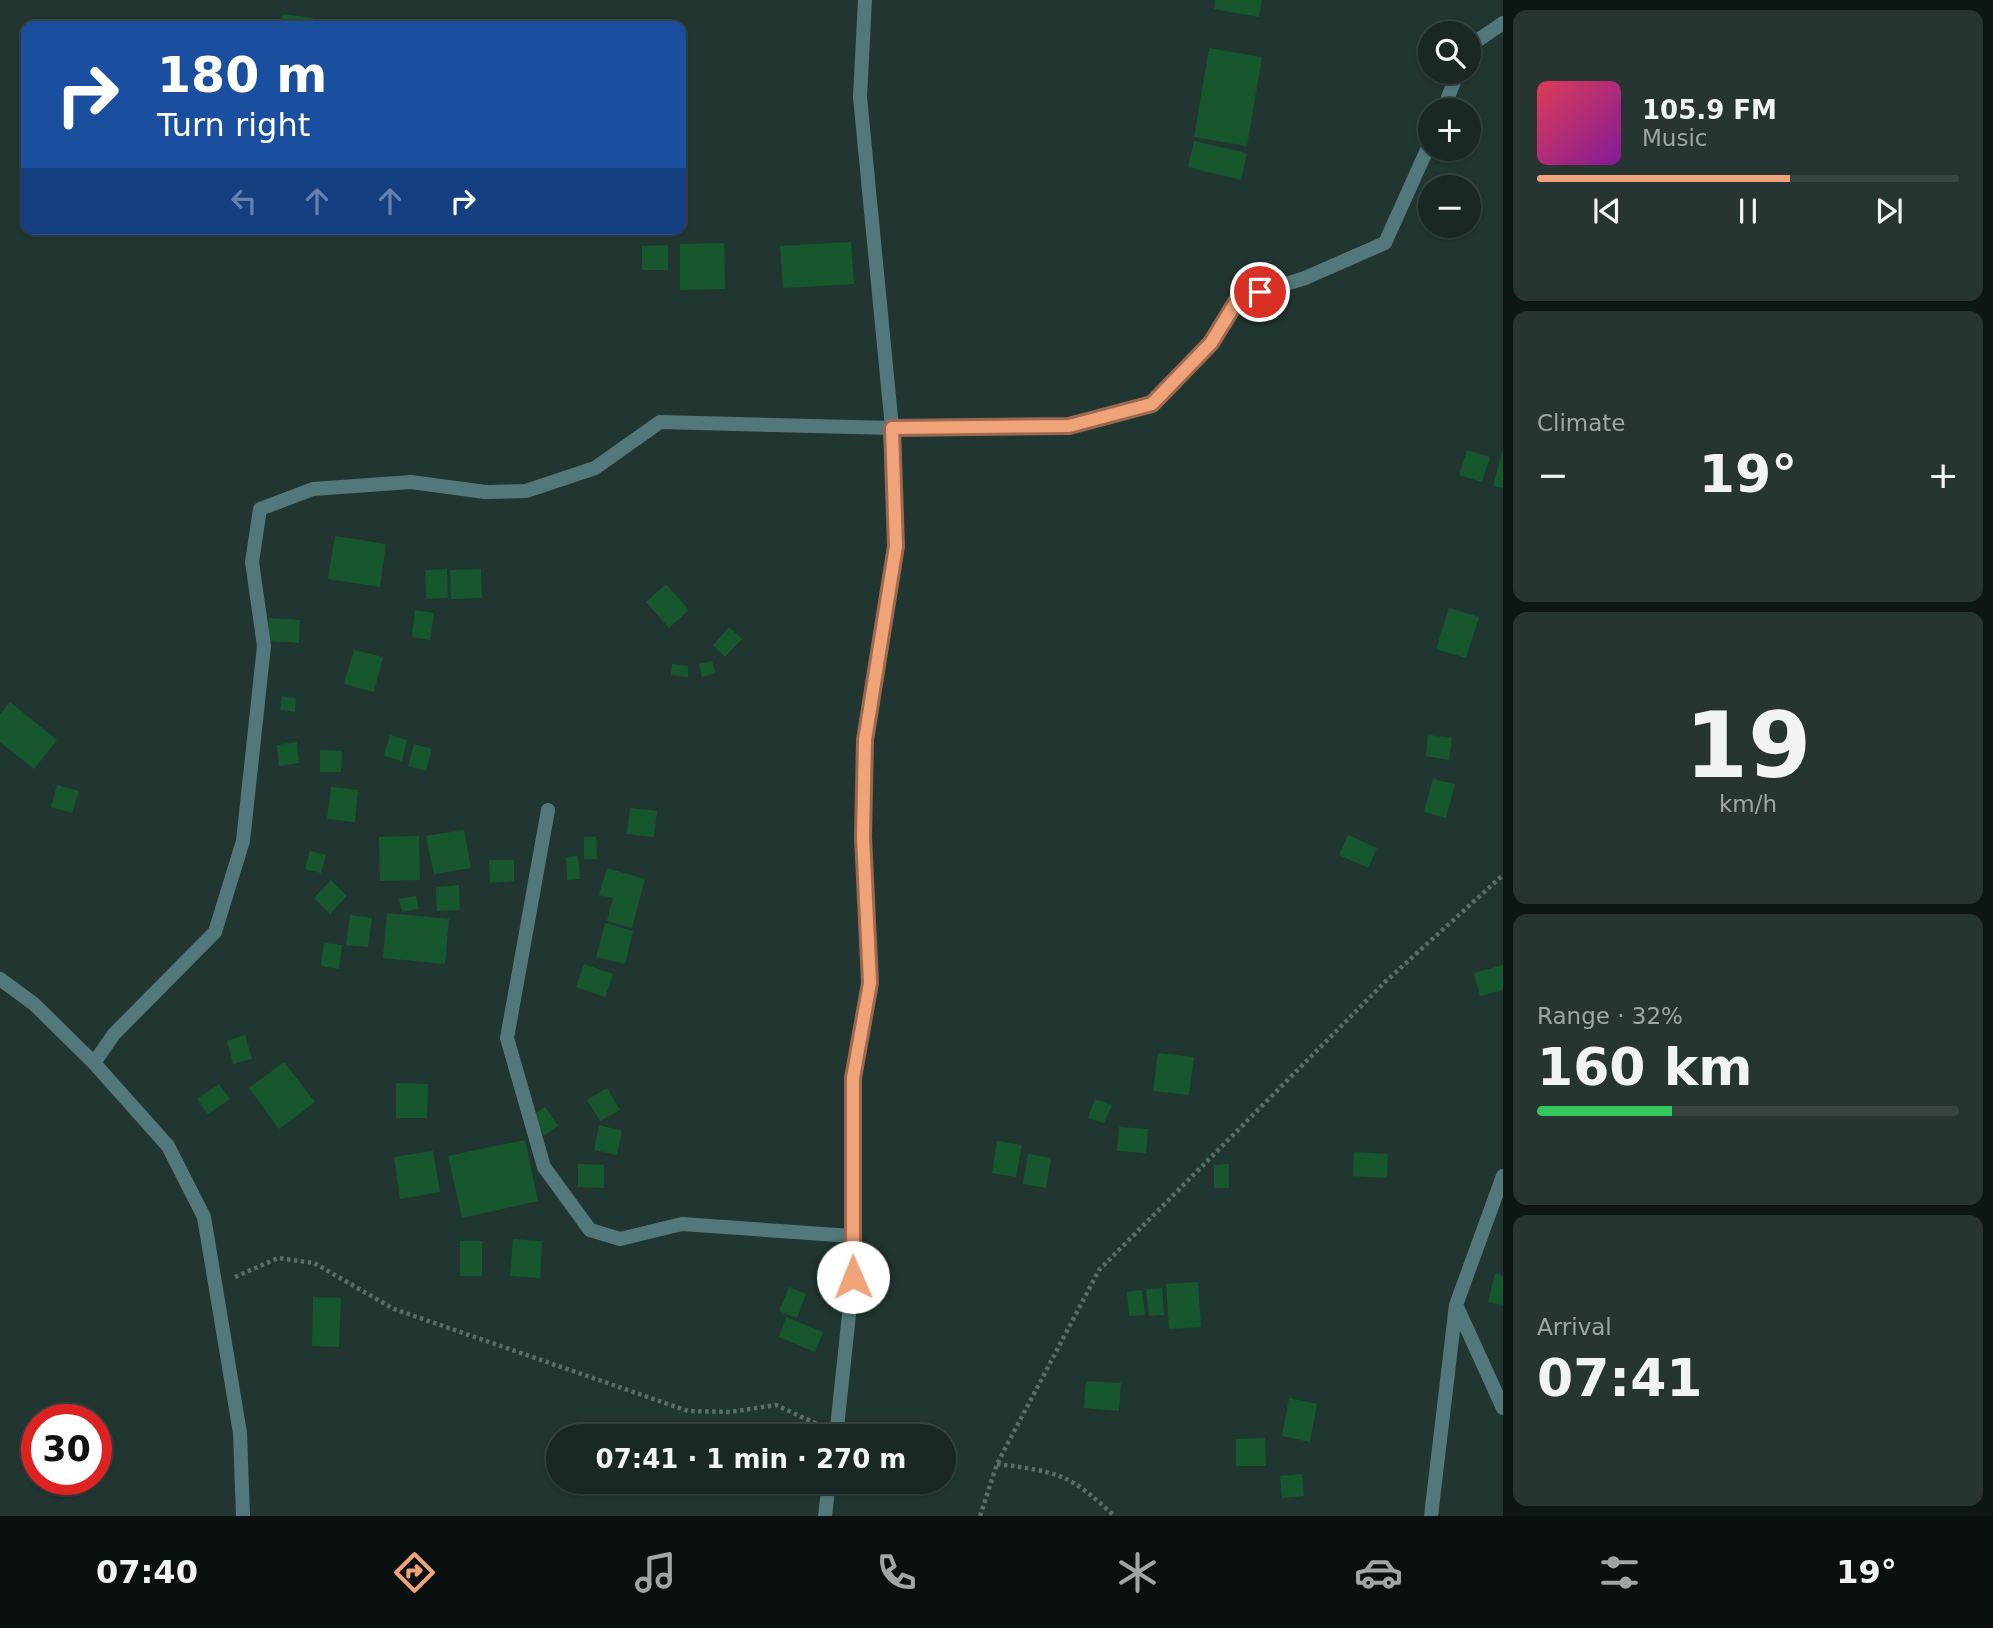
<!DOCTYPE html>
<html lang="en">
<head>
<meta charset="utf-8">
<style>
  body { margin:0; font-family:"DejaVu Sans",sans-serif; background:#263432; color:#f1f3f6; height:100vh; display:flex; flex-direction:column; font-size:26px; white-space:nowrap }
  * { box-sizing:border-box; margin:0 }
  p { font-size:23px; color:#9fa6a7 }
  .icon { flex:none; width:38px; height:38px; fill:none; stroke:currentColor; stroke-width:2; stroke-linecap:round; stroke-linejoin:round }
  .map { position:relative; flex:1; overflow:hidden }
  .drawer { display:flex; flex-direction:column; gap:10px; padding:10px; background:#0e1614; width:490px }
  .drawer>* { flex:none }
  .hud { position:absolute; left:21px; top:21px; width:665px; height:214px; border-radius:14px; box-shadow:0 2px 5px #0004,0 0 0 2px #374442; background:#1a4fa0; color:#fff; overflow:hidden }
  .tools { position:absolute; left:1418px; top:21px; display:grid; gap:14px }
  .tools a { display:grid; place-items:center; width:63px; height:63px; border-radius:50%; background:#192825; box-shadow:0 2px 5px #0004,0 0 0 2px #374442; font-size:35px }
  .speed { position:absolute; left:21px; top:1404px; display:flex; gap:14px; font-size:35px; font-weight:700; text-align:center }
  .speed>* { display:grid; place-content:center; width:91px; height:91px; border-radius:50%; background:#192825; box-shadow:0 2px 5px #0004,0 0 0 2px #374442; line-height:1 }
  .speed .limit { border:10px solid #d22; background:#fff; color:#111 }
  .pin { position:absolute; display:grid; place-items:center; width:60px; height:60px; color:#fff; margin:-30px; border:4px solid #fff; border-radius:50%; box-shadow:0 2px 7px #0007 }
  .me { position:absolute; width:77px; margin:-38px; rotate:359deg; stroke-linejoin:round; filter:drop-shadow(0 0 5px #0008) }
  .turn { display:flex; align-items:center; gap:24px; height:147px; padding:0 21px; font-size:32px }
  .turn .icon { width:91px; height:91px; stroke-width:2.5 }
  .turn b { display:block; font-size:49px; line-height:60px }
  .lanes { display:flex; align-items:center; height:66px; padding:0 21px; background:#0003; justify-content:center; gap:35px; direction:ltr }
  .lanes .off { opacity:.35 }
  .big { font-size:52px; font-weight:700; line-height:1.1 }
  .drawer .tile { flex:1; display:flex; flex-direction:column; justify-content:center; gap:10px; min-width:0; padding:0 24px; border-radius:14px; background:#263432 }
  .drawer .dial { align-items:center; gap:0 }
  .dial b { font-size:91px; line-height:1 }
  .song { display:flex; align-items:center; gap:21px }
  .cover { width:84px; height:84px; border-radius:10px; background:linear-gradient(135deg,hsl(350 70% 55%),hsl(290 70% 35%)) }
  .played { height:7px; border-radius:4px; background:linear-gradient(90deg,#f0a279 60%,#374442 60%) }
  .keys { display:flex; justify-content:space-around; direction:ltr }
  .heat { display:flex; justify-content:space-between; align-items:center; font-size:38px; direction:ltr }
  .charge { height:10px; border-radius:5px; background:linear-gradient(90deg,#34c759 32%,#374442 0) }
  .trip { position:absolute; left:546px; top:1424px; width:410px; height:70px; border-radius:35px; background:#192825; box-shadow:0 2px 5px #0004,0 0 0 2px #374442; font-weight:700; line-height:70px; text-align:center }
  .tab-bar { display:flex; height:112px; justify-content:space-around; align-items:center; background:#0a100f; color:#9fa6a7 }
  .tab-bar .icon { width:49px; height:49px }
  .tab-bar .on { color:#f0a279 }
  .tab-bar b { font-size:32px; color:#f1f3f6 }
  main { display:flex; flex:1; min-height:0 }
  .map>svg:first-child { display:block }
  .building { fill:#17572e }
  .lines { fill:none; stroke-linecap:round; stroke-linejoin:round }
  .path { stroke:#5b6d69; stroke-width:4.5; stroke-dasharray:3.5 3.5; stroke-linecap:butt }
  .street { stroke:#53787c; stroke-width:14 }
  .route-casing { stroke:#9c694f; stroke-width:18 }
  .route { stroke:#f0a279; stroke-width:12 }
</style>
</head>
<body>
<main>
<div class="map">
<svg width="1503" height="1516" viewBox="0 0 1503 1516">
  <rect width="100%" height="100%" fill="#213631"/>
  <!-- building -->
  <path class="building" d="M1215,0H1262L1259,17L1214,9Z
    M283,14L313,18L312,26H281Z
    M1209,48L1262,57L1247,146L1194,137Z
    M1194,141L1247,153L1241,180L1188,167Z
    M851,242L854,284L783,288L780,246Z
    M724,243L725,289L680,290V244Z
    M668,245V270H642V246Z
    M1467,450L1490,457L1482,482L1459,475Z
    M1503,450V488L1493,486Z
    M335,536L386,544L380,587L328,579Z
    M447,569L448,598L426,599L425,570Z
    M481,569L482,598L451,599L450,570Z
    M666,584L689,610L669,628L646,602Z
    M1449,608L1479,617L1466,658L1436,649Z
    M415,610L434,613L430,640L412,637Z
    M269,618L300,620L299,643L267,641Z
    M729,627L742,639L725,657L713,645Z
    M354,650L383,657L374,692L344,684Z
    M712,661L716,673L702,677L699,664Z
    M672,664L688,666V677L671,675Z
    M282,696L296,698L295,712L280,710Z
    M10,702L57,740L34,769L0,742V714Z
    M390,735L407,740L402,761L384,756Z
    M1428,735L1452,738L1449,760L1426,756Z
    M297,742L299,763L279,766L277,745Z
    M414,744L432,749L426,771L408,766Z
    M320,750L342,751L341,772H320Z
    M1433,779L1455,784L1446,818L1424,812Z
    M57,785L79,791L72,813L51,807Z
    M331,787L358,790L355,822L327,819Z
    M630,808L657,811L654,837L627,834Z
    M464,830L471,868L434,874L426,836Z
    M1348,835L1377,848L1368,868L1339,855Z
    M419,836L420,880L380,881L379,837Z
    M584,837H596L597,859H584Z
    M310,851L326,855L321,873L305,869Z
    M578,856L580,879L567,880L566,857Z
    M489,860H514V881L490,883Z
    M607,868L645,879L632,928L607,921L613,898L599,895Z
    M331,880L347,896L330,914L314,898Z
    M459,885L460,910L437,911L436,887Z
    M416,896L419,909L402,912L399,899Z
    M387,913L449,919L445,964L383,958Z
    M350,915L372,918L368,947L346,945Z
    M605,923L633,931L625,964L596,957Z
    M324,943L342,945L339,969L321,966Z
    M584,964L613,974L605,997L576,987Z
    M1503,965V990L1480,996L1474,973Z
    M245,1035L252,1059L233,1064L227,1041Z
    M1158,1053L1194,1057L1189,1095L1153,1091Z
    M284,1062L315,1102L279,1129L249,1088Z
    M396,1083L428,1084L427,1118H396Z
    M219,1084L230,1099L208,1114L197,1099Z
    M607,1088L620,1110L600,1121L587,1100Z
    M1095,1099L1112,1105L1104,1123L1088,1118Z
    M545,1107L558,1126L544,1135L532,1115Z
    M599,1125L622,1131L617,1155L594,1150Z
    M1119,1127L1148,1129L1146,1153L1117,1151Z
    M525,1140L538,1201L462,1218L448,1156Z
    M997,1141L1022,1145L1016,1177L992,1173Z
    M433,1151L440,1192L400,1199L394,1157Z
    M1354,1152L1388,1154L1387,1178L1353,1176Z
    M1028,1154L1051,1158L1046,1188L1023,1184Z
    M578,1164L604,1165V1188L578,1187Z
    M1229,1164V1188H1214V1165Z
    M513,1239L542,1241L540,1278L510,1276Z
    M460,1241H482V1276H460Z
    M1495,1273L1503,1276V1305L1488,1302Z
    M1198,1282L1201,1327L1169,1329L1166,1284Z
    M789,1287L806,1294L797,1318L779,1311Z
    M1162,1288L1164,1315L1149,1316L1146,1289Z
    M1142,1290L1145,1315L1129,1316L1127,1292Z
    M313,1297L341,1298L339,1347L312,1346Z
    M786,1317L823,1332L815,1352L779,1337Z
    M1086,1381L1121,1383L1119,1411L1084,1408Z
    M1289,1398L1317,1404L1310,1442L1282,1436Z
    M1265,1438L1266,1466H1236V1439Z
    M1302,1474L1304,1496L1282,1498L1280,1476Z
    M781,1482H811L809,1492L780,1485Z"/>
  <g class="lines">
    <!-- path -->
    <path class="path" d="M235,1277L278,1258L314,1263L394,1309L688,1411L730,1412L776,1405L817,1424
      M997,1464C1058,1472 1069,1473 1114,1516
      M980,1516L997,1464L1099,1270L1385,982L1503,875"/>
    <!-- street -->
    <path class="street" d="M1468,47L1503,23
      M1443,110L1458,72
      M548,810L507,1038L544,1167L590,1230L620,1239L682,1224L852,1236
      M0,979L34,1004L94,1063
      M1457,1307L1503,1408
      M836,1437L853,1277V1078L870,983L863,837L865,740L896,546L892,428L860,97L865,0
      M243,1516L240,1433L204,1217L168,1146L94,1063L114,1034L215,932L243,841L264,646L252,562L260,509L313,489L411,482L485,492L526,491L595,468L660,422L892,428L1069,426L1152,404L1211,343L1238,299L1305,278L1385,243L1430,143
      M825,1516L829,1482
      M1431,1516L1456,1305L1503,1176"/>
  </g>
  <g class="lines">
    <defs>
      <path id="route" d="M853,1277V1078L870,983L863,837L865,740L896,546L892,428L1069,426L1152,404L1211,343L1238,299L1260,292"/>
    </defs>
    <!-- route casing -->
    <use href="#route" class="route-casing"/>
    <!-- route -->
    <use href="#route" class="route"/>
  </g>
</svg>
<div class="tools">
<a><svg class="icon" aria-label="search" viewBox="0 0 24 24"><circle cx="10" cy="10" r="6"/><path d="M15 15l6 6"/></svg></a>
<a>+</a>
<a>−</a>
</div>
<div class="speed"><div class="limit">30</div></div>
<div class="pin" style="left:1260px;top:292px;background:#d93025"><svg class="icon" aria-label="arrive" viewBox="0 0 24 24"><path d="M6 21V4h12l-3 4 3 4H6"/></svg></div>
<svg class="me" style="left:853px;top:1277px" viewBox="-20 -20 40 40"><circle r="19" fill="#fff"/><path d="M0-13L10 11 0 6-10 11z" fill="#f0a279"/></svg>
<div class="trip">07:41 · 1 min · 270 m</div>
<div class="hud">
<div class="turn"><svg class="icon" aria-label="right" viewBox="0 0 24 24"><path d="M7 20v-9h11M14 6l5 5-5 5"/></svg><div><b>180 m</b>Turn right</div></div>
<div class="lanes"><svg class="icon off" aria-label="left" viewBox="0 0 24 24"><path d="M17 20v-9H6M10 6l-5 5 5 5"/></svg><svg class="icon off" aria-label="ahead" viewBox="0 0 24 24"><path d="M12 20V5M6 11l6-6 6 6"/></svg><svg class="icon off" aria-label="ahead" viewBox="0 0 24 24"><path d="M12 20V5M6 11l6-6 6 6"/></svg><svg class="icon" aria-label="right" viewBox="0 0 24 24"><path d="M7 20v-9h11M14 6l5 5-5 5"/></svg></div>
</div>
</div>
<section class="drawer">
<div class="tile">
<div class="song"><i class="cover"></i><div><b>105.9 FM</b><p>Music</p></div></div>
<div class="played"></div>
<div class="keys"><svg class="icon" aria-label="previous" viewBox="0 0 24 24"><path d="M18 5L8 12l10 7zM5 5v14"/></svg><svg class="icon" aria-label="pause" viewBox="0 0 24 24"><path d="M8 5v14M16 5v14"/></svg><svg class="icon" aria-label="next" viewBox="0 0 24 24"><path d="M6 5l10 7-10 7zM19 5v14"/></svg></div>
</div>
<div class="tile"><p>Climate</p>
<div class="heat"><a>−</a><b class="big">19°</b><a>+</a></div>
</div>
<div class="tile dial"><b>19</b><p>km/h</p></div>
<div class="tile"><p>Range · 32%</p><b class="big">160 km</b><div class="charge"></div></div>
<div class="tile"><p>Arrival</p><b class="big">07:41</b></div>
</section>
</main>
<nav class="tab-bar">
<b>07:40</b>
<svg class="icon on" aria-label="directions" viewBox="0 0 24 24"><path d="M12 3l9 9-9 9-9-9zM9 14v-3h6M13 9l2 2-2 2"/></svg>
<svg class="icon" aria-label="music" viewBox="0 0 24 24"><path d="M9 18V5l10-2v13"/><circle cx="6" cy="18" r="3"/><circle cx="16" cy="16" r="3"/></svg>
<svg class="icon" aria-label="phone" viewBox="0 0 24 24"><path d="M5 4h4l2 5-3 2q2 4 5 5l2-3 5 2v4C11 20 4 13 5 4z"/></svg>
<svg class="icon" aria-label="climate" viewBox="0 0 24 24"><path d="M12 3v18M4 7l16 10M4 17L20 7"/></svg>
<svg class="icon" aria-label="car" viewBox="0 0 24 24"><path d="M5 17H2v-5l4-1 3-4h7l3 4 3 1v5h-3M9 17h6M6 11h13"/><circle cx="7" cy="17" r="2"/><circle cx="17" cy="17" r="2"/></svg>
<svg class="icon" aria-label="filters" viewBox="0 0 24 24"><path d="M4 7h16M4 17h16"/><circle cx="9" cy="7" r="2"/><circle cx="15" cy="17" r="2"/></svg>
<b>19°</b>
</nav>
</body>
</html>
